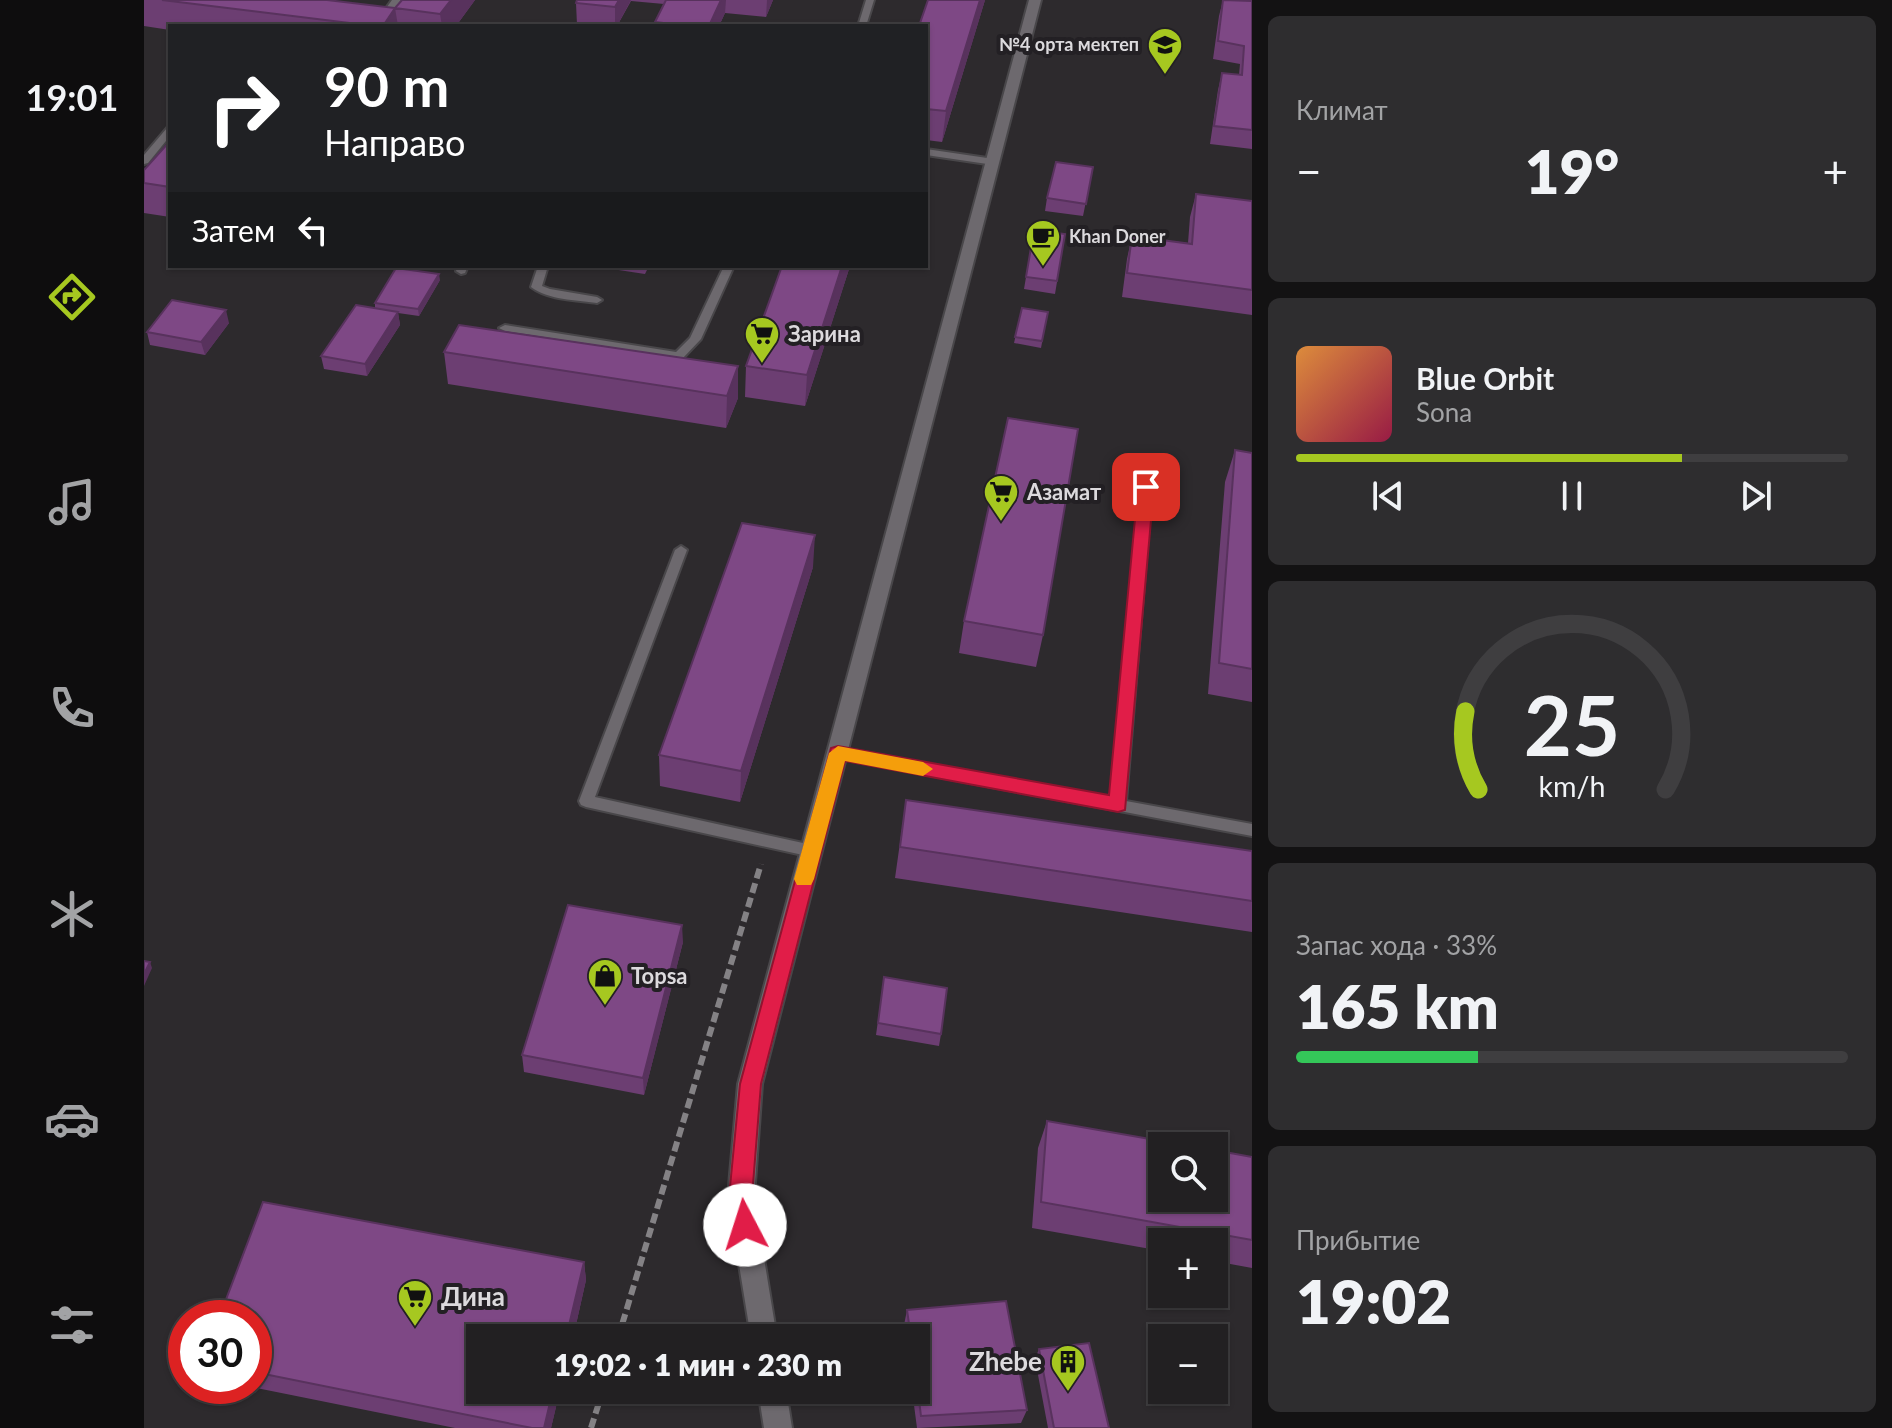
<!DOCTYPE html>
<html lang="ru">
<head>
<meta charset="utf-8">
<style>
  body { margin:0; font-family:Lato,sans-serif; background:#2e2d2f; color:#f1f3f6; height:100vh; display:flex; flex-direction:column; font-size:30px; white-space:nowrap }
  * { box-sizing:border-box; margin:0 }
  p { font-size:26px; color:#a2a3a5 }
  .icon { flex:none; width:44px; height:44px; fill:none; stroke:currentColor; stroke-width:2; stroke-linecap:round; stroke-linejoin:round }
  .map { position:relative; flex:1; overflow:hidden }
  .drawer { display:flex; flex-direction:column; gap:16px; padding:16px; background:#131213; width:640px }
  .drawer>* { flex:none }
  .guide { position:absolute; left:24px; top:24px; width:760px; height:244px; border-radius:0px; box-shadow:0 2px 6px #0004,0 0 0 2px #3f3e40; background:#202124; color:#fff; overflow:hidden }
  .buttons { position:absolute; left:1004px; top:1132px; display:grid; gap:16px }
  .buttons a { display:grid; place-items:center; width:80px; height:80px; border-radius:0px; background:#222022; box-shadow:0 2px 6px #0004,0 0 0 2px #3f3e40; font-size:40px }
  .speed { position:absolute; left:24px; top:1300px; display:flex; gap:16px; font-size:40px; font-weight:700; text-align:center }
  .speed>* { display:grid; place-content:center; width:104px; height:104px; border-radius:50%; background:#222022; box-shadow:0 2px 6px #0004,0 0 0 2px #3f3e40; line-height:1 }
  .speed .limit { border:12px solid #d22; background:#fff; color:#111 }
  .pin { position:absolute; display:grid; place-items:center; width:68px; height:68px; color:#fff; margin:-34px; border-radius:16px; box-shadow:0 4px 12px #0006 }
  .me { position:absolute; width:88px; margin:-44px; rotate:355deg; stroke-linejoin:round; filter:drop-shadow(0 0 6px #0008) }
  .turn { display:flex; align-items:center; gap:28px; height:168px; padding:0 24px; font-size:36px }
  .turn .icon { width:104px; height:104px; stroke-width:2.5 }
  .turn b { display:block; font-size:56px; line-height:68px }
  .then { display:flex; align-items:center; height:76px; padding:0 24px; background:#0003; gap:16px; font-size:30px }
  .big { font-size:60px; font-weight:800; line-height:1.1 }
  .drawer .tile { flex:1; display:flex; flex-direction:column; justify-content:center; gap:12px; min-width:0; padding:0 28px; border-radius:12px; background:#2e2d2f }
  .drawer .dial { align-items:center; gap:0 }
  .dial svg { height:208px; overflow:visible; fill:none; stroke:#3f3e40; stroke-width:7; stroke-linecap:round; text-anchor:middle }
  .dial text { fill:#f1f3f6; stroke:none }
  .song { display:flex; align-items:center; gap:24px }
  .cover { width:96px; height:96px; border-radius:12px; background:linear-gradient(135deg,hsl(30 70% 55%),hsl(340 70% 35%)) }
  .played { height:8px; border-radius:4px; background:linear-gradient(90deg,#a6c820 70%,#3f3e40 70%) }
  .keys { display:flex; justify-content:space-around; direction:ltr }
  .heat { display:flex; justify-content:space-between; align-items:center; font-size:44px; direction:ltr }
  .charge { height:12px; border-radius:6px; background:linear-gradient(90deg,#34c759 33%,#3f3e40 0) }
  .trip { position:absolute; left:322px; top:1324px; width:464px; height:80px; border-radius:0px; background:#222022; box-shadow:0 2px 6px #0004,0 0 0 2px #3f3e40; font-weight:800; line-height:80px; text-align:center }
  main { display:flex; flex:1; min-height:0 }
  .tabs { display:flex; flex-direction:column; width:144px; justify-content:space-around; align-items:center; background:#0e0d0e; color:#a2a3a5 }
  .tabs .icon { width:56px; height:56px }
  .tabs .current { color:#a6c820 }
  .tabs b { font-size:36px; color:#f1f3f6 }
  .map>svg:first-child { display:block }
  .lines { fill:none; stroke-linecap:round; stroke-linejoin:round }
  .service-casing { stroke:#49474a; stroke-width:4 }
  .minor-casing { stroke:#49474a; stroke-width:4 }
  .path { stroke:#848285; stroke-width:6; stroke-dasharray:10 5; stroke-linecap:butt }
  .service { fill:#6d696e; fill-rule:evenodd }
  .minor { fill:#6d696e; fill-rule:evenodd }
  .wall { fill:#6c3e72 }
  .shaded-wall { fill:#58325d }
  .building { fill:#7e4885; stroke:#58325d; stroke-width:2 }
  .route { fill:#e11d48; stroke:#92132f; stroke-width:2 }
  .slow { fill:#f59e0b }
  .labels { text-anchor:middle; stroke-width:8; stroke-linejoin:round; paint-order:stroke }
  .far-poi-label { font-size:18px; font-weight:bold; fill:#dcdadd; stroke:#232024; text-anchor:end }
  .poi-label { font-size:22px; font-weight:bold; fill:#dcdadd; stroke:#232024; text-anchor:start }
  .near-poi-label { font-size:26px; font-weight:bold; fill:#dcdadd; stroke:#232024; text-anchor:start }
</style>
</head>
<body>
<main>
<nav class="tabs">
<b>19:01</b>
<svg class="icon current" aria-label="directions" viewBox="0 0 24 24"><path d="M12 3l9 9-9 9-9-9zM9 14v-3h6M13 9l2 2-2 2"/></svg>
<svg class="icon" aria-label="music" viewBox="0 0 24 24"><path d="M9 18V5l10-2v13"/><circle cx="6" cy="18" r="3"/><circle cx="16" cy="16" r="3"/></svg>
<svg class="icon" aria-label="phone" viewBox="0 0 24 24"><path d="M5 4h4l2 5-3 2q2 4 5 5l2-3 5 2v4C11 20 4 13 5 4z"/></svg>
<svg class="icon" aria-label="climate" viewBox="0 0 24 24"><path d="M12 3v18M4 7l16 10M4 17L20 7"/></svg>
<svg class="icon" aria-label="car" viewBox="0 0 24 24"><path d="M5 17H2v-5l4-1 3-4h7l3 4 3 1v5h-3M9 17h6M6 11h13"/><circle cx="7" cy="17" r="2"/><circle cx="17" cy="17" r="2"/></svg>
<svg class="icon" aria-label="filters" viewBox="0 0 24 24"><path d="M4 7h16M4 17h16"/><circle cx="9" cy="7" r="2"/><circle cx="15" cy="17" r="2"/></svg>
</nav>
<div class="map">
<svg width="1108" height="1428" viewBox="0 0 1108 1428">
  <rect width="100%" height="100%" fill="#2d2a2d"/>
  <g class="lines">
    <defs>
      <path id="service" d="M248,0H257L239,24H233L232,22Z
        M722,0H730L722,26H714Z
        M26,127V136L4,163L0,164V155L23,128Z
        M782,149L850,159L855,162L850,165L782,155Z
        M314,266H324L321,273L317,274L312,271Z
        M394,266H404L398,286L406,289L453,297L458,300L453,303C432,300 404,300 387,287Z
        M580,266H590L557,339L539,358L361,331L355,328L361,325L532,352L546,338Z
        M1002,483L1008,487L982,801L1108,824V836L689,757L687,753L689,749L694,748L967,798L996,487Z
        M537,546L543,550L451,797L668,845L673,847L675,851L673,855L668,857L442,807L437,805L435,801L531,550Z"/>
      <path id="minor" d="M885,0H897L618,1084L610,1197L633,1338H607L584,1197L594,1084Z
        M614,1390H642L648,1428H620Z"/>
    </defs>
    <!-- service casing -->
    <use href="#service" class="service-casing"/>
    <!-- minor casing -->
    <use href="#minor" class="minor-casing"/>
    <!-- path -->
    <path class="path" d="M474,1338L617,864
      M447,1428L459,1390"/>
    <!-- service -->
    <use href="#service" class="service"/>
    <!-- minor -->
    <use href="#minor" class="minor"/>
  </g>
  <!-- wall -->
  <path class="wall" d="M0,0H183L251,8L254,26H26V30L0,26Z
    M258,0H331L312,26H254L251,8Z
    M433,0H629L622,17L581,13L575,26H511V22L520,4L487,1L473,26L433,25L432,3Z
    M841,0L798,142L782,140V26Z
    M1079,0L1108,1V149L1066,144L1074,90L1078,73L1095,75L1096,64L1069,59L1075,16Z
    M26,141V217L0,213V170Z
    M949,167L939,216L901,211L903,198Z
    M1052,194L1108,201V315L978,297L983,259L988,236L1044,243L1046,217Z
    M890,230L921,234L911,294L880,289Z
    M448,266H505L501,274Z
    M638,266H706L661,406L601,397L602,366Z
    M296,280L275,316L254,313L256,325L223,376L180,369L177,356L231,308V303Z
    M878,308L904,312L897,348L870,343Z
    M85,323L61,355L6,345L3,332Z
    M315,325L594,398L582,428L304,384L300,352Z
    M1091,450L1108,453V702L1064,694L1081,482Z
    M669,567L596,802L516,786L515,755Z
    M820,621L899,635L892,667L815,653Z
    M762,800L1108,851V932L751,878Z
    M539,942L500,1095L380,1072L378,1055Z
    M740,977L797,1034L795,1046L732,1035Z
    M903,1121L1108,1157V1268L1070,1261V1242H1018V1251L888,1228L894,1148Z
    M440,1262L442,1280L429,1338H336L416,1390L407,1428H311L102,1386H110V1318Z
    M763,1310L883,1410L877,1423L773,1428L768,1390H772V1338H762L760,1325Z
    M895,1349L965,1428H904L891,1359Z"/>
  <!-- shaded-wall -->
  <path class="shaded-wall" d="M307,0H331L312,26H298L296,14Z
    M475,0H487L473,26H471V7Z
    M577,0H582L581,13L575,26H565Z
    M623,0H629L622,17Z
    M836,0H841L798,142L802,111Z
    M251,8L254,26H239Z
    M698,266H706L661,406L663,375Z
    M295,274L296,280L275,316L274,309Z
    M82,310L85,323L61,355L57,342Z
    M254,312L256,325L223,376L221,364Z
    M594,366V398L582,428L583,396Z
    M671,535L669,567L596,802L597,771Z
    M538,925L539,942L500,1095L499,1078Z
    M6,962L8,968L0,986V974Z
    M440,1262L442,1280L429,1338H422Z
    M409,1390H416L407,1428H400Z"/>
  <!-- building -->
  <path class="building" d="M18,0H183L251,8L239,26H230Z
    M258,0H307L296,14L251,8Z
    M433,0H475L471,7L432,3Z
    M522,0H577L565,26H545L511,22Z
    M784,0H836L802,111L782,109V26H775Z
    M1079,0L1108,1V130L1070,126L1078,73L1098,75L1100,46L1074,41Z
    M26,141V187L0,183V170Z
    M912,162L949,167L942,204L903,198Z
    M1052,194L1108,201V290L983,273L988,236L1048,244Z
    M890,230L921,234L913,281L882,277Z
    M638,266H698L663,375L602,366Z
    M252,268L295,274L274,309L231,303Z
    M28,300L82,310L57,342L3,332Z
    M212,305L254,312L221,364L177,356Z
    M878,308L904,312L898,341L871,337Z
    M315,325L594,366L583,396L300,352Z
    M864,418L934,429L899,635L820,621Z
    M1091,450L1108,453V669L1075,663Z
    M598,523L671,535L597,771L515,755Z
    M762,800L1108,851V901L756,847Z
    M424,905L538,925L499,1078L378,1055Z
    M0,961L6,962L0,974Z
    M740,977L803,988L797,1034L734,1023Z
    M903,1121L1046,1146H1018V1198H1070V1150L1108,1157V1240L897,1202Z
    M119,1202L440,1262L422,1338H336V1390H409L400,1428H388L110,1372V1318H75Z
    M862,1301L883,1410L777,1416L772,1376V1338H767L763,1310Z
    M945,1343L965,1428H910L895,1349Z"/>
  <!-- route -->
  <path class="route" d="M1002,482L1010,487L981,810L974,812L701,761L617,1084L608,1197L613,1225L609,1233L601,1236L593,1233L585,1197L596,1084L687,748L694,746L965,795L994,487Z"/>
  <!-- slow -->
  <path class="slow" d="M694,746L779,762L789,769L779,776L701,761L670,879L667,885H653L650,879L685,753Z"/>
  <!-- icons -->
  <defs>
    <symbol id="school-pin" viewBox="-11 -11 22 30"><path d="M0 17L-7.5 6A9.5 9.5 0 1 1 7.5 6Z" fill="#a6c820" stroke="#232024"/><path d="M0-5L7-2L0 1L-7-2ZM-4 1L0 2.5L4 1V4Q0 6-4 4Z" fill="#111"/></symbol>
    <symbol id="cafe-pin" viewBox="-11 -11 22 30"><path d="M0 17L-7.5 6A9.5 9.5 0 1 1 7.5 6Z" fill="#a6c820" stroke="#232024"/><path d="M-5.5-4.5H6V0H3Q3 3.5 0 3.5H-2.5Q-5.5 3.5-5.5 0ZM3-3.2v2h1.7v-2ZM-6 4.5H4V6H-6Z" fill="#111"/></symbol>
    <symbol id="supermarket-pin" viewBox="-11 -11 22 30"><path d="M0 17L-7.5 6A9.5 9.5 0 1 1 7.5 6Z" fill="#a6c820" stroke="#232024"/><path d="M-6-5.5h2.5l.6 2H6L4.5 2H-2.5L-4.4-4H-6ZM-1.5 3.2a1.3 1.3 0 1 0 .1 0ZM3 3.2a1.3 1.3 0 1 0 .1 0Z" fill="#111"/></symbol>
    <symbol id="shop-pin" viewBox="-11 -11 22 30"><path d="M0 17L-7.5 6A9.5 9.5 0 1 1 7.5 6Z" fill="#a6c820" stroke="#232024"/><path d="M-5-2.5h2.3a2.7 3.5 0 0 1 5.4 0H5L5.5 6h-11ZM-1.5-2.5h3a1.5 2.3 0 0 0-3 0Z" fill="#111"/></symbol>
    <symbol id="building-pin" viewBox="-11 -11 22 30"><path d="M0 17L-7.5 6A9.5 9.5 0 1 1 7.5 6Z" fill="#a6c820" stroke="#232024"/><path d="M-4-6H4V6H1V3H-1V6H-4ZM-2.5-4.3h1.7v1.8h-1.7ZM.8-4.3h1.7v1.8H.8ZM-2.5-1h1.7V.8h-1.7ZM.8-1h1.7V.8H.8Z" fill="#111"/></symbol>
  </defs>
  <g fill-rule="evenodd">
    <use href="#school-pin" x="1001" y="25" width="40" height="54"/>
    <use href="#cafe-pin" x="879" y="217" width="40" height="54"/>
    <use href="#supermarket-pin" x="598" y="314" width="40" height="54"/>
    <use href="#supermarket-pin" x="837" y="472" width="40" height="54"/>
    <use href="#shop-pin" x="441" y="956" width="40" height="54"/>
    <use href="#supermarket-pin" x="251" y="1277" width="40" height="54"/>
    <use href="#building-pin" x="904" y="1342" width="40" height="54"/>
  </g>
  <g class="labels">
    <!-- far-poi labels -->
    <g class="far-poi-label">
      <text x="995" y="51">№4 орта мектеп</text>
      <text x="925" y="243" text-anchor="start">Khan Doner</text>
    </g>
    <!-- poi labels -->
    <g class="poi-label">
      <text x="644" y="342">Зарина</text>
      <text x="883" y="500">Азамат</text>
      <text x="487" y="984">Topsa</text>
    </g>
    <!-- near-poi labels -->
    <g class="near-poi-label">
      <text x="297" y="1306">Дина</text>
      <text x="898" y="1371" text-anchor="end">Zhebe</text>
    </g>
  </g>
</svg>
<div class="buttons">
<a><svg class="icon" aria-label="search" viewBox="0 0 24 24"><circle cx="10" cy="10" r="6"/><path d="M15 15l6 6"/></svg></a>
<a>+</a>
<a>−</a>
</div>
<div class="speed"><div class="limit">30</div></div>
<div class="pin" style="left:1002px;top:487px;background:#d93025"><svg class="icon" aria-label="arrive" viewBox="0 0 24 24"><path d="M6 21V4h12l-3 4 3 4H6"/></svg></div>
<svg class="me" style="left:601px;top:1225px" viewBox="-20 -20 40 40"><circle r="19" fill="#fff"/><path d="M0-13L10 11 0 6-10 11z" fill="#e11d48"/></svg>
<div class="trip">19:02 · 1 мин · 230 m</div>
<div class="guide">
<div class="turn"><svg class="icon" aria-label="right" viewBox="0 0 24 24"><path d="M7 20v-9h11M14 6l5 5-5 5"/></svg><div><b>90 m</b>Направо</div></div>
<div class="then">Затем<svg class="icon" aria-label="left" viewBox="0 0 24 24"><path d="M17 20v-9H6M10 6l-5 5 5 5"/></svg></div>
</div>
</div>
<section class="drawer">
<div class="tile"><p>Климат</p>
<div class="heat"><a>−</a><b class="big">19°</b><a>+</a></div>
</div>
<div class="tile">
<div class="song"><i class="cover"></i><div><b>Blue Orbit</b><p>Sona</p></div></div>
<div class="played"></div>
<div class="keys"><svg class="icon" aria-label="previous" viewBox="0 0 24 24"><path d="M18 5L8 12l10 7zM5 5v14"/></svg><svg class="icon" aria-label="pause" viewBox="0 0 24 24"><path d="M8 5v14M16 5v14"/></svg><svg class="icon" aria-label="next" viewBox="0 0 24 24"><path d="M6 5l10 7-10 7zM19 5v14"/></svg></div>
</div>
<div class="tile dial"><svg viewBox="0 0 100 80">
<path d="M14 69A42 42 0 1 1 86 69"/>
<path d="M14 69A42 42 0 0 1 9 39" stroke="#a6c820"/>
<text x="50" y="56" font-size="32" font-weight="700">25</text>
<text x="50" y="72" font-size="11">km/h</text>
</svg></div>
<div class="tile"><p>Запас хода · 33%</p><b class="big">165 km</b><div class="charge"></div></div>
<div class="tile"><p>Прибытие</p><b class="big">19:02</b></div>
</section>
</main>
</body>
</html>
